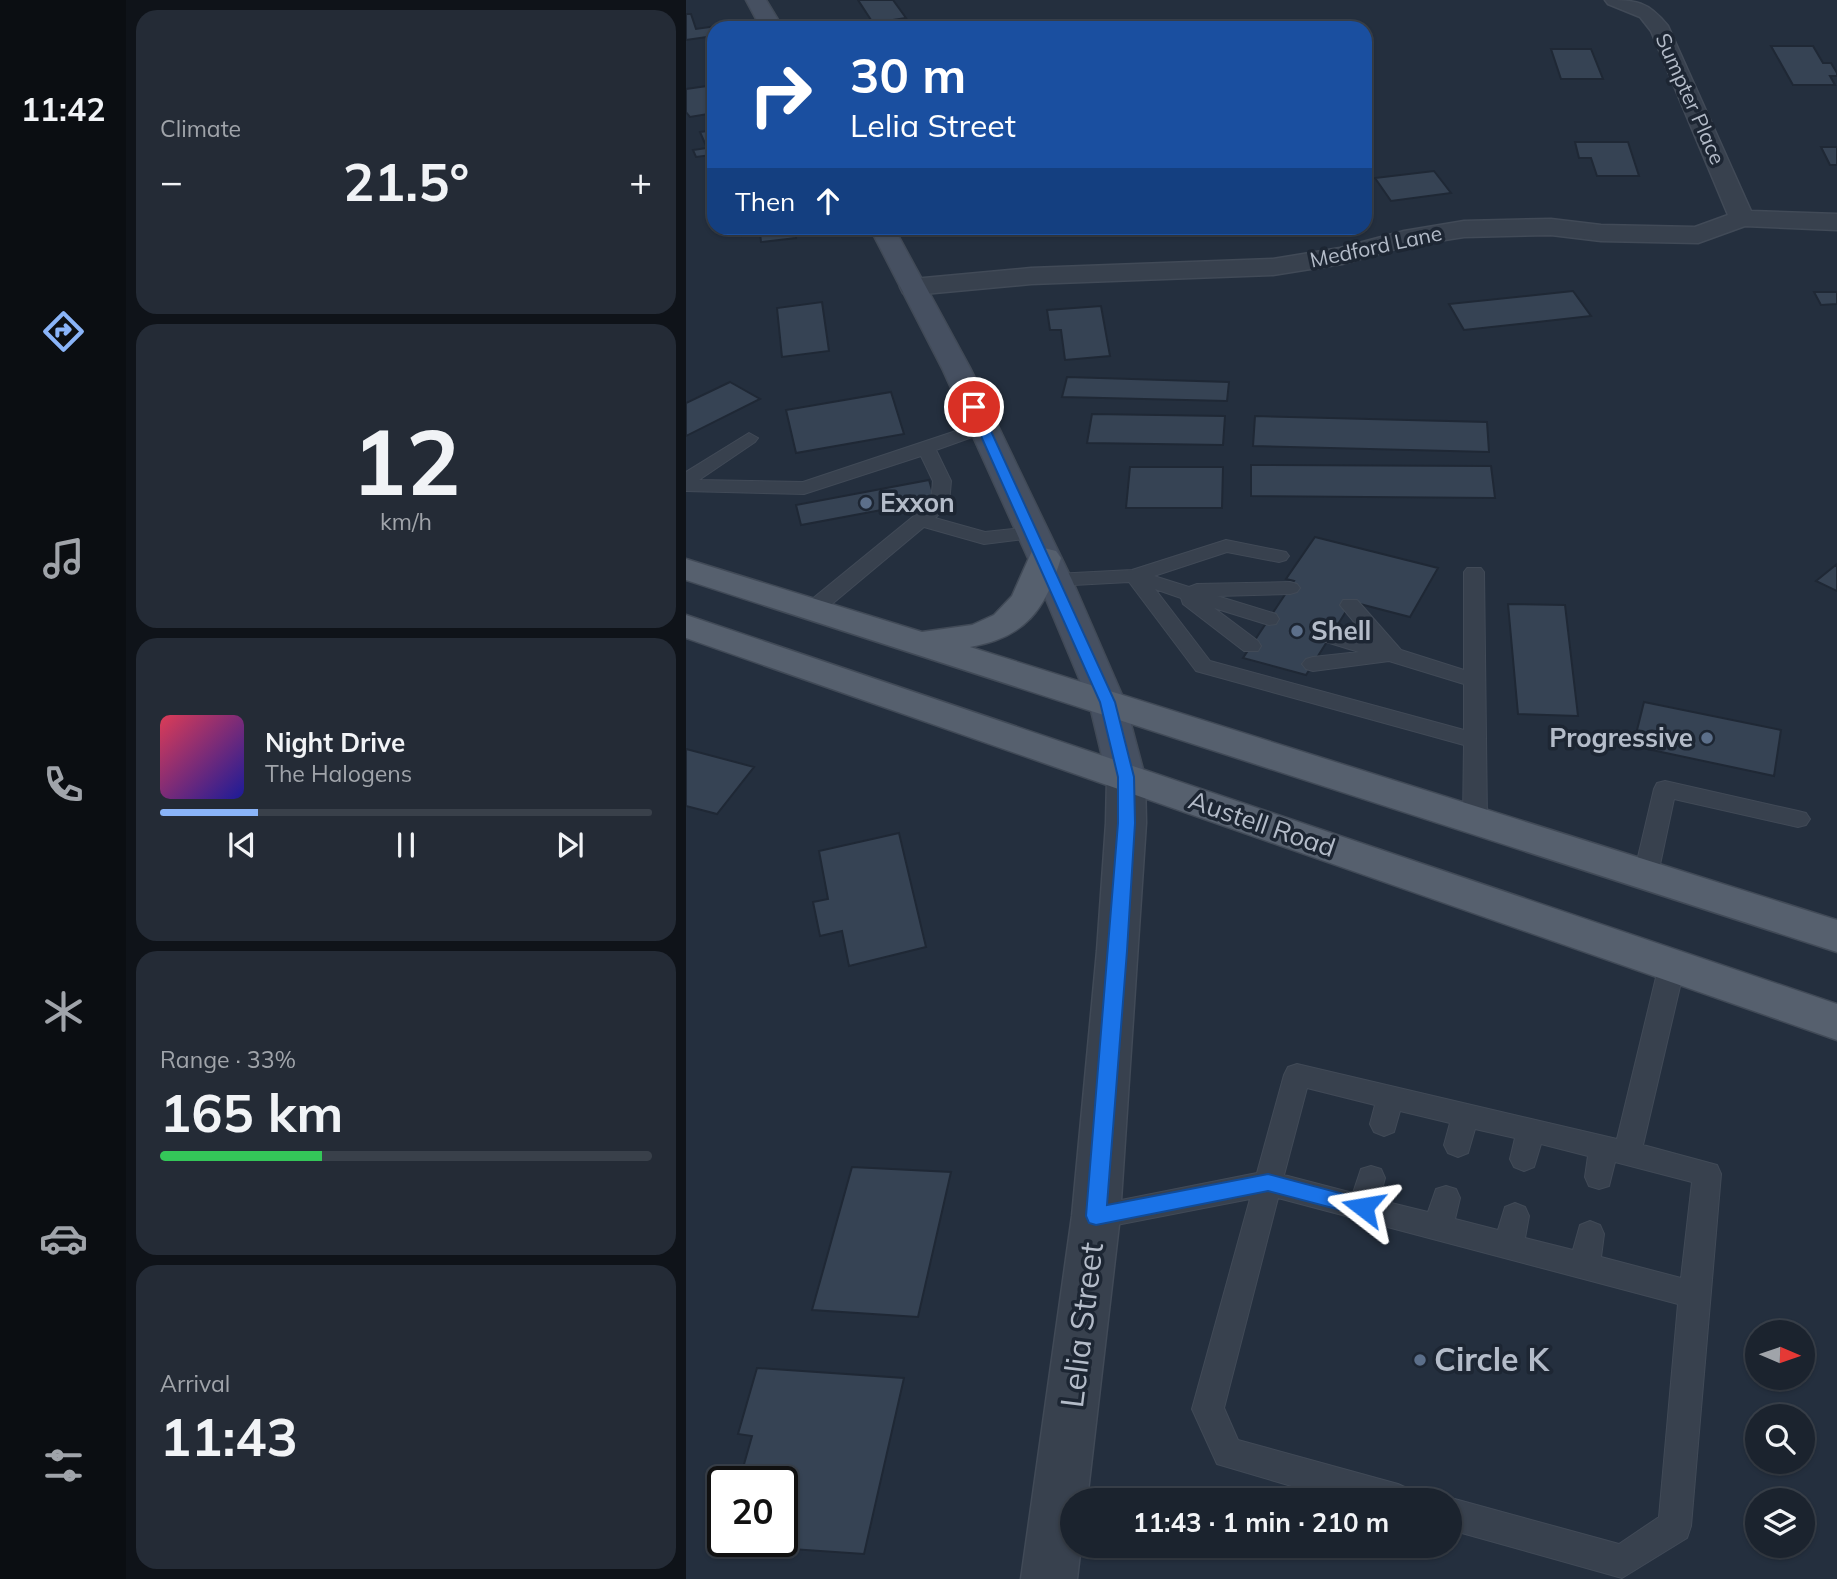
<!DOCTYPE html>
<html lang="en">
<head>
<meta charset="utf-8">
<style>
  body { margin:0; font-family:Mulish,sans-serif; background:#242b36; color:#f1f3f6; height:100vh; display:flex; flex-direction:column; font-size:26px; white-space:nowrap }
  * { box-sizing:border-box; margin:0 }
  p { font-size:23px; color:#a0a4aa }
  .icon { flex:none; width:38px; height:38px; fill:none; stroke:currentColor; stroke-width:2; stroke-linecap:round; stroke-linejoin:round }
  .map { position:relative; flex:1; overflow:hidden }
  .side { display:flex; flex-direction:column; gap:10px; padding:10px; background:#0f1319; width:560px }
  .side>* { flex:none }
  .banner { position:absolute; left:21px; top:21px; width:665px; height:214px; border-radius:21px; box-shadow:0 2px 5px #0004,0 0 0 2px #39404a; background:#1a4fa0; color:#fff; overflow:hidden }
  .needle { width:46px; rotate:92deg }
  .fabs { position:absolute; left:1059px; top:1320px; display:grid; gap:14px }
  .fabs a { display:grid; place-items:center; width:70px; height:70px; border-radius:50%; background:#1b232e; box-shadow:0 2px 5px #0004,0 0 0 2px #39404a; font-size:35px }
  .speed { position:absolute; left:21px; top:1466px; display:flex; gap:14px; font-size:35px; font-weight:700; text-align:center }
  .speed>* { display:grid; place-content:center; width:91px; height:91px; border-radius:50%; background:#1b232e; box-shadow:0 2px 5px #0004,0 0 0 2px #39404a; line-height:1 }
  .speed .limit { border:4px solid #111; border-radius:10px; background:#fff; color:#111 }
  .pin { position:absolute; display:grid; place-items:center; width:60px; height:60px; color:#fff; margin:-30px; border:4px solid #fff; border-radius:50%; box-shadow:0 2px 7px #0007 }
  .me { position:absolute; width:77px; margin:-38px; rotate:284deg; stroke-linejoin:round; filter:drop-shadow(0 0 5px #0008) }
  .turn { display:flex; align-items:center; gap:24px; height:147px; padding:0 28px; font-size:32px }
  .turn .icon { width:91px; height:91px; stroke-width:2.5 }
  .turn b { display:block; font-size:49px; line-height:60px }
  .then { display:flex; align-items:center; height:66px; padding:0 28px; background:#0003; gap:14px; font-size:26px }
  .big { font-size:52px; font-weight:700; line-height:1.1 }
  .side .widget { flex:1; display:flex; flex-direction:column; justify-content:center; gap:10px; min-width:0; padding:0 24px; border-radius:21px; background:#242b36 }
  .side .dial { align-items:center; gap:0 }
  .dial b { font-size:91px; line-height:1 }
  .song { display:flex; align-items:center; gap:21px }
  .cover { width:84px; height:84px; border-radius:10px; background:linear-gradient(135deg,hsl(350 70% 55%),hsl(240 70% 35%)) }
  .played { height:7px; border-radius:4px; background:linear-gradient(90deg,#8ab4f8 20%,#39404a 20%) }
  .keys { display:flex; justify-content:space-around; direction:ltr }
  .heat { display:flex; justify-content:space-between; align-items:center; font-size:38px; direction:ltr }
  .charge { height:10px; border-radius:5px; background:linear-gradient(90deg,#34c759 33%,#39404a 0) }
  .trip { position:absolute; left:374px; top:1488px; width:402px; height:70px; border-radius:35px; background:#1b232e; box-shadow:0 2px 5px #0004,0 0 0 2px #39404a; font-weight:700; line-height:70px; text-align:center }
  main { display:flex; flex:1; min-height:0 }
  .tabs { display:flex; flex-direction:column; width:126px; justify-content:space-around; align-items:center; background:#0b0e12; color:#a0a4aa }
  .tabs .icon { width:49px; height:49px }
  .tabs .current { color:#8ab4f8 }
  .tabs b { font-size:32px; color:#f1f3f6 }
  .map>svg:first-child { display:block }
  .building { fill:#364354; stroke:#1f2835; stroke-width:2 }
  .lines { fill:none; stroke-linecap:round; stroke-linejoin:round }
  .lane-casing { stroke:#414a57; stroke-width:2 }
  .street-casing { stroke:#414a57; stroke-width:3 }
  .secondary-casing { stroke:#414a57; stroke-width:3 }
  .primary-casing { stroke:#414a57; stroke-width:3 }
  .lane { fill:#38414e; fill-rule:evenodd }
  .street { fill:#38414e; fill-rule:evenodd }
  .secondary { fill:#465061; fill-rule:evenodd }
  .primary { fill:#56606e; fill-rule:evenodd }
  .route { fill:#1a73e8; stroke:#114b97; stroke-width:2 }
  .service-dot { fill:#5c6f8a; stroke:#1d2633; stroke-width:2.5 }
  .labels { text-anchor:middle; stroke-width:7; stroke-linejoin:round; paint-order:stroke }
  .far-street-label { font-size:21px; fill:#b4bcc9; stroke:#1d2633 }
  .poi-label { font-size:26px; font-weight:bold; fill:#b4bcc9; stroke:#1d2633; text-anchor:start }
  .street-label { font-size:26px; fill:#b4bcc9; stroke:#1d2633 }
  .near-street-label { font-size:32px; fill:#b4bcc9; stroke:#1d2633 }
  .near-poi-label { font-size:32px; font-weight:bold; fill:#b4bcc9; stroke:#1d2633; text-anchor:start }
</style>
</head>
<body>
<main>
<nav class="tabs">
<b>11:42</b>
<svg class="icon current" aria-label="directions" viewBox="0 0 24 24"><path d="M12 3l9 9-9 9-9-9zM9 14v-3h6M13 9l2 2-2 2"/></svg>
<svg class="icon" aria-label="music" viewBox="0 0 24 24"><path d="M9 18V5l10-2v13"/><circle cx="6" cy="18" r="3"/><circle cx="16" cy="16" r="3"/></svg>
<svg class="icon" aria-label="phone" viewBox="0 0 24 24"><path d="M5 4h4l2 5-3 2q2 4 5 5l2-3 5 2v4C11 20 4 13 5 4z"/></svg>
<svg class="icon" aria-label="climate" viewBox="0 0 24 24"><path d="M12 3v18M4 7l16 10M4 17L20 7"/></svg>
<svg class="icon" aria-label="car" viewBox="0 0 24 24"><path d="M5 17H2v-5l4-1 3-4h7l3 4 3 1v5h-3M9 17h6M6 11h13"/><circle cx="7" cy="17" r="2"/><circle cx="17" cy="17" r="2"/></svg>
<svg class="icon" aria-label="filters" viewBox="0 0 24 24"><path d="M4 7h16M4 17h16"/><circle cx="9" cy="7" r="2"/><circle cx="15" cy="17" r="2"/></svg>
</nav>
<section class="side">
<div class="widget"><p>Climate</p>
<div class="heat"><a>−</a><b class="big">21.5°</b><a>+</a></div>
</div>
<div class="widget dial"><b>12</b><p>km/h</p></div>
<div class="widget">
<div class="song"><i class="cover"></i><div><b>Night Drive</b><p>The Halogens</p></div></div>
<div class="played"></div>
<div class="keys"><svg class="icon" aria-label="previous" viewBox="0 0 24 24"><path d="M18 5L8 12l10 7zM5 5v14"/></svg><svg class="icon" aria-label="pause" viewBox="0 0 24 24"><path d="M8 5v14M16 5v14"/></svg><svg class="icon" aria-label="next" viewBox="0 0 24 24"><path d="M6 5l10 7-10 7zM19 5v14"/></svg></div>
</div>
<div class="widget"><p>Range · 33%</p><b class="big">165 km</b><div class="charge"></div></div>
<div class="widget"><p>Arrival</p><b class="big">11:43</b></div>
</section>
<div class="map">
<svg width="1151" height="1579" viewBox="0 0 1151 1579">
  <rect width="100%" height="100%" fill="#242f3e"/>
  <!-- building -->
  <path class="building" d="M172,0H207L220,18L187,23Z
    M0,14H5L10,29L31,26L28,28V36L0,40Z
    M1085,46H1127L1137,63H1145L1151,73V76H1144L1149,85H1107Z
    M865,49H905L917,79H875Z
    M28,85V113L4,117L0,112V89Z
    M28,130V162L25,155L10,157L7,150L21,148L14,132Z
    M889,142H942L953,176H911L905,158H893Z
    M1135,147H1151V165H1144Z
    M748,171L765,193L705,201L689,178Z
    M55,228H109L110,238L75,242L74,233L56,236Z
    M887,291L905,316L778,330L763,304Z
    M1128,292H1151V304L1135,305Z
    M136,302L143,351L96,357L91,308Z
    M415,306L424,356L379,360L375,330H364L361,310Z
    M381,377L543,382L541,401L376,397Z
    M44,382L74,399L0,436V403Z
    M205,392L218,434L110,453L100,410Z
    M406,414L539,416L537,445L401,443Z
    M569,416L801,422L803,452L567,446Z
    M565,465L805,466L809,498L565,496Z
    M444,467H537L536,508H440Z
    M243,480L249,500L115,525L110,505Z
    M629,537L752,568L724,617L666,602L620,675L557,658L608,581L600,579Z
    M1151,564V591L1130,581Z
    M822,604L879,605L892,716L832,714Z
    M958,702L1095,730L1088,776L947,746Z
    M0,749L68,767L31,814L0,806Z
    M213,833L240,947L163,966L156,931L134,936L127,902L142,899L133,851Z
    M166,1167L265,1172L232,1317L126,1310Z
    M71,1368L218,1378L178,1554L34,1544L37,1536V1542H96V1482H53L66,1436L52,1434Z"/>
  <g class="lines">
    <defs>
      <path id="lane" d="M297,422L306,427L303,431L250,450L265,481L263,504L249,518L299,532L347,527L354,529L357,533L354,537L298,544L238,527L134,614H120L117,609L120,604L245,502L247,481L235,456L118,494L0,491V472L63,433L72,438L69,442L13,480L117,482Z
        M540,540L600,552L603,556L600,560L593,562L541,552L468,576L503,587L511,584L604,582L611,584L614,588L611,592L604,594L531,596L590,614L593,619L590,624L583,625L528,608L572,641L575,646L572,651H558L497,604L495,598L469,589L524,661L778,730V684L703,661L627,671L620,669L616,664L620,659L627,657L673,652L637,641L634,636L637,631L644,629L684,641L654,605L657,600H671L715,650L778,670V572L781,568H795L798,572L801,821L797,827L789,829L781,827L777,821L778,745L510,671L443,582L369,586L362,584L359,580L362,576L369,574L446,570Z
        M979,781L1112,811L1120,813L1124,819L1120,825L1112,827L988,799L972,874L968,880L960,883L952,880L948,874L968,789L971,783Z
        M986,955L995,958L999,965L957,1145L1031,1165L1035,1174L1005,1526L1001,1538L936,1578L765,1530V1500H760L765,1498L933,1544L973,1517L992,1304L592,1198L538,1408L552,1440L712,1484L723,1489L728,1500H653L531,1464L506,1409L564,1199L410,1229L400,1225L396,1216L400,1207L571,1173L598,1075L602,1067L611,1064L931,1139L973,965L977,958ZM621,1088L689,1105L684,1124L688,1132L698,1136L708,1132L714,1111L764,1123L758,1145L762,1153L772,1157L782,1153L789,1129L829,1138L824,1159L828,1167L838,1171L848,1167L855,1144L902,1156L899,1177L903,1186L913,1189L923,1186L929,1162L1006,1182L995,1278L915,1257L918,1234L914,1225L904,1221L894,1225L887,1250L839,1238L843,1216L839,1207L829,1203L819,1207L812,1230L769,1219L774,1198L770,1189L760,1186L750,1189L742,1212L693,1200L699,1178L695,1169L685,1166L675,1169L667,1193L598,1175Z"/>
      <path id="street" d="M919,0C950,0 962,1 982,26L1065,211L1151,214V230L1059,226L1012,243L915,241L865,235L778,237L720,246L656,264L587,275L345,284L227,295L217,293L214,287L217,281L227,279L345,268L587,259L654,248L718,231L778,221L865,219L915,225L1009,227L1042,215L965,31L954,17L922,4Z
        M440,764L454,768L459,777L460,823L434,1216L401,1500H387V1545H395L391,1579H335L386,1216L411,951L420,823L421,777L426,768Z"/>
      <path id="secondary" d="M60,0H80L97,28H75Z
        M184,228H208L284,368L386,580L439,702L459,777L454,786L440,790L426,786L421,777L403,702L352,580L256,368Z"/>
      <path id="primary" d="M358,548L370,551L375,558C359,610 340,637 284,647L1151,920V952L0,580V559L236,632L286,625L308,615L326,596L346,551Z
        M0,615L1151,1004V1040L0,638Z"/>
    </defs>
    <!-- lane casing -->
    <use href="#lane" class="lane-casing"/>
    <!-- street casing -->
    <use href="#street" class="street-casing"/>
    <!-- secondary casing -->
    <use href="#secondary" class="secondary-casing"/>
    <!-- primary casing -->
    <use href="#primary" class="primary-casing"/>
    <!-- lane -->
    <use href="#lane" class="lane"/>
    <!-- street -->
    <use href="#street" class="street"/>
    <!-- secondary -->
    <use href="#secondary" class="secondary"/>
    <!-- primary -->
    <use href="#primary" class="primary"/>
  </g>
  <!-- route -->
  <path class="route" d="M288,403L294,407L429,702L448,777L449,823L441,951L421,1205L582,1174L684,1201L687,1207L684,1213L677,1216L582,1191L410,1225L403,1223L400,1216L432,823V777L414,702L282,407Z"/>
  <!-- markers -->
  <g class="service-dot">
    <circle cx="180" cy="503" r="7"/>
    <circle cx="611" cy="631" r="7"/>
    <circle cx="1021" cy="738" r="7"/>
    <circle cx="734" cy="1360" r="7"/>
  </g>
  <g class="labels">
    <!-- far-street labels -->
    <g class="far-street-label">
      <text transform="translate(1004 99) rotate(66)" y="7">Sumpter Place</text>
      <text transform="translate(690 247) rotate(-12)" y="7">Medford Lane</text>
    </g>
    <!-- poi labels -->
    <g class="poi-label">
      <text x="194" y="512">Exxon</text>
      <text x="625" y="640">Shell</text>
      <text x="1007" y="747" text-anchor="end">Progressive</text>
    </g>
    <!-- street labels -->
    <g class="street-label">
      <text transform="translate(576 824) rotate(19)" y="9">Austell Road</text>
    </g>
    <!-- near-street labels -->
    <g class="near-street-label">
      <text transform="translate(396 1325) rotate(-83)" y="11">Lelia Street</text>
    </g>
    <!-- near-poi labels -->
    <g class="near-poi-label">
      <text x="748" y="1371">Circle K</text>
    </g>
  </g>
</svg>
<div class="fabs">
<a><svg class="needle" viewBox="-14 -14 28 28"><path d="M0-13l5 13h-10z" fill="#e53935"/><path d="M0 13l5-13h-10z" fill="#a0a4aa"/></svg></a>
<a><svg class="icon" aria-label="search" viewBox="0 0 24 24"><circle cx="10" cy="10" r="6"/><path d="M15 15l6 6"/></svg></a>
<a><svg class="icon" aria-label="layers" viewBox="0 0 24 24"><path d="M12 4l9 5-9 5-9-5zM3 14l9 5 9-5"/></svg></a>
</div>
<div class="speed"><div class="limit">20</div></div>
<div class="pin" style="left:288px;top:407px;background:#d93025"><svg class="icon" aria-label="arrive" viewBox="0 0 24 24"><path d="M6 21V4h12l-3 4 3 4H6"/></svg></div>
<svg class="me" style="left:677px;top:1207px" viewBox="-20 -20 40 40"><path d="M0-17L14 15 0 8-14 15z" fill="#1a73e8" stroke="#fff" stroke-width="4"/></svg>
<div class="trip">11:43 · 1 min · 210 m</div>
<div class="banner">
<div class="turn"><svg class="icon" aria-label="right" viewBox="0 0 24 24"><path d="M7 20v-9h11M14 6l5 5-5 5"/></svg><div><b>30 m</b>Lelia Street</div></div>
<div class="then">Then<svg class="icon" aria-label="ahead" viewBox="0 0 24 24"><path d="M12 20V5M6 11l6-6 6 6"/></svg></div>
</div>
</div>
</main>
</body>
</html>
